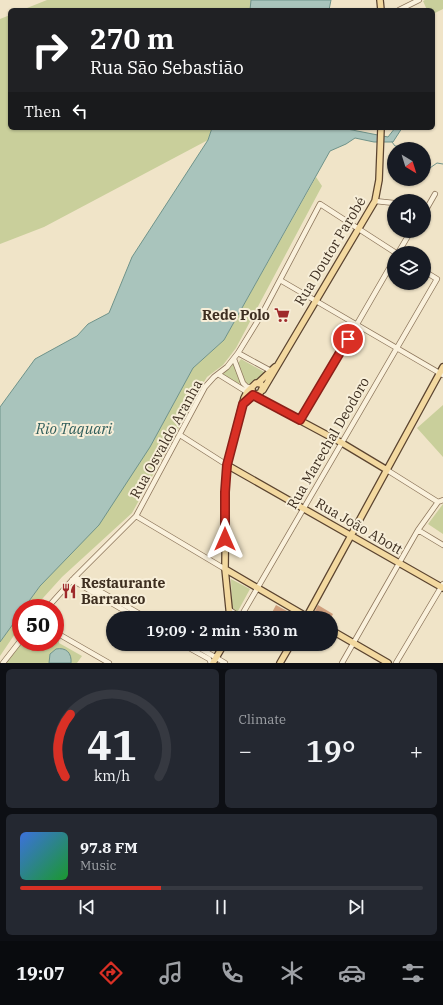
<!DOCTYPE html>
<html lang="en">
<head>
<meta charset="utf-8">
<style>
  body { margin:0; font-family:"IBM Plex Serif",serif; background:#242831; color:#f1f3f6; height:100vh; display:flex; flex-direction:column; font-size:15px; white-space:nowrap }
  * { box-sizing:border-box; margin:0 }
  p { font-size:13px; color:#9ea1a6 }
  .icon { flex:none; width:22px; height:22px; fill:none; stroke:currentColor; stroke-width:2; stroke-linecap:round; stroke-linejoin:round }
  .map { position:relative; height:663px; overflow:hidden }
  .details { display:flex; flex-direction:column; gap:6px; padding:6px; background:#0d0f14; flex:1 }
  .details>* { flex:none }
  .top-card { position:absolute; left:8px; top:8px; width:427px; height:122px; border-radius:6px; box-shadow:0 1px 3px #0004; background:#202124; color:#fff; overflow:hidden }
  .needle { width:26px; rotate:142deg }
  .tools { position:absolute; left:387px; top:142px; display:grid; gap:8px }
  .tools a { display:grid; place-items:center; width:44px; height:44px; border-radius:50%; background:#171b24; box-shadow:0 1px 3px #0004; font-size:20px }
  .speed { position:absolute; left:12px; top:599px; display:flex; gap:8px; font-size:20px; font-weight:700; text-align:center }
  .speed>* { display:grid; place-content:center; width:52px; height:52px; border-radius:50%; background:#171b24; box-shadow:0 1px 3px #0004; line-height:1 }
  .speed .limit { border:6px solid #d22; background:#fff; color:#111 }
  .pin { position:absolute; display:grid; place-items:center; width:34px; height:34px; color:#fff; margin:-17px; border:2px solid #fff; border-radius:50%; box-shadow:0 1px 4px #0007 }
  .me { position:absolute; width:44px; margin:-22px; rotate:0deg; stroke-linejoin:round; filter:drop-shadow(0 0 3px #0008) }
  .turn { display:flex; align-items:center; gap:14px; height:84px; padding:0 16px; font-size:18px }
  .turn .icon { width:52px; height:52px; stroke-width:2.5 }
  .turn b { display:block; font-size:28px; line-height:34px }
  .then { display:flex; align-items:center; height:38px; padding:0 16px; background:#0003; gap:8px; font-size:15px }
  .big { font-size:30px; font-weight:600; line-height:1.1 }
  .details .tile { flex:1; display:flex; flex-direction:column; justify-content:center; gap:6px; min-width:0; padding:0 14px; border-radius:6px; background:#242831 }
  .details .dial { align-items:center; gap:0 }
  .dial svg { height:104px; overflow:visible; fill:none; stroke:#363941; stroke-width:7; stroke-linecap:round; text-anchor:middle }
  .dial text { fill:#f1f3f6; stroke:none }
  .song { display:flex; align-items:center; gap:12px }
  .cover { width:48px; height:48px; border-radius:6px; background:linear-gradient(135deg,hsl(220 70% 55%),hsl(130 70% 35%)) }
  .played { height:4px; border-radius:2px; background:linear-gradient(90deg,#d93025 35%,#363941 35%) }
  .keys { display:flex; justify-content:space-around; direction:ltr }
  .heat { display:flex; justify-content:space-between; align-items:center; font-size:22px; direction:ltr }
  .details .tiles { flex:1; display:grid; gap:6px; grid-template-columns:1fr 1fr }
  .tile:last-child { grid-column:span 2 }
  .trip { position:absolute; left:106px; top:611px; width:232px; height:40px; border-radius:20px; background:#171b24; box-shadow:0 1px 3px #0004; font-weight:600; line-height:40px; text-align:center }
  .tab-bar { display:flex; height:64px; justify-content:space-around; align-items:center; background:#090b0e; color:#9ea1a6 }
  .tab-bar .icon { width:28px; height:28px }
  .tab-bar .on { color:#d93025 }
  .tab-bar b { font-size:18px; color:#f1f3f6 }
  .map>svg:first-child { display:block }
  .green { fill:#c9cf9b }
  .water { fill:#a9c4bc; stroke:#6f938a }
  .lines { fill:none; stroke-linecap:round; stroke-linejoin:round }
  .stream { stroke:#6f938a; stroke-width:1 }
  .building { fill:#cf9f7d }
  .minor-casing { stroke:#8d765c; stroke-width:6 }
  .major-casing { stroke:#5b4430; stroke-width:8 }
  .minor { stroke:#faf1dc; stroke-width:4.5 }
  .major { stroke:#f3d9a0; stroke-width:5.5 }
  .route-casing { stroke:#8d1f18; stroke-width:10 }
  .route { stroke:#d93025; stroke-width:7 }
  .labels { text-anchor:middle; stroke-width:4; stroke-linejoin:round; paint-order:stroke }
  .street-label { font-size:14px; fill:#3d2e20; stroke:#f7eed8 }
  .poi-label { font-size:14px; font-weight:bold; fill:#3d2e20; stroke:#f7eed8; text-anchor:end }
  .water-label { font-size:15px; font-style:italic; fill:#2f5d5a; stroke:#f7eed8 }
</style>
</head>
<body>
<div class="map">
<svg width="443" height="663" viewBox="0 0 443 663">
  <rect width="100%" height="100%" fill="#f0e4c8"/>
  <!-- green -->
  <path class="green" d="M47,0H251L250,10H22Z
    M425,0H443V9L433,14V10H427L423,1Z
    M10,15V128H212L208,140L44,227L0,244V19Z
    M316,177L322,186L236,348L223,365L207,377L199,390L201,392L182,422L132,513L62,577L34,608H24L40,586L150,447L193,368L224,340Z
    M241,359L266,373L249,387L246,384L238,363Z
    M233,363L241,382L239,384L221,374Z
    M443,405V457L417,428Z
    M443,504V534L428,524Z
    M231,579L250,589L238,611L236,612L232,610Z
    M21,613V625L0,656V642Z
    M55,636L59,639V643L82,656L77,663H5L21,642H55Z"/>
  <!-- water -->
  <path class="water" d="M251,0H331L329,10H250Z
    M212,128H342L388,137L395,128H402L393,142H374L355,138L346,144L330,151L224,340L193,368L150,447L99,525L40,586L24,608H21V613L0,642V407L35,359L77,336L88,324L109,313L132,257L208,140Z
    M56,649C66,647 72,653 71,663H49L50,654Z"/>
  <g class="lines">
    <!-- stream -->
    <path class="stream" d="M392,142L395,146L408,147L409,149
      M424,170H427L437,163L443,164"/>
  </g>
  <!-- building -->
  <path class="building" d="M276,605L287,611L283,618H269Z
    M318,605L333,614L331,618H322L314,613Z"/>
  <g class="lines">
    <defs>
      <path id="minor" d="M399,10L419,0
        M375,201L394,203
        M424,209L427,208L435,194
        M398,253L411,231
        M280,280L443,375
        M238,353L271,371
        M234,359L243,383L247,387H252
        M218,374L247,392
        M301,421L394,260
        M180,435L227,465
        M387,470L438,502
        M136,516L225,569
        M418,530L443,545
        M75,577L147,618
        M72,580L137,618
        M47,608L75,577L136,516L205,387L214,377L227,367L238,353L262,314L320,204L396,253
        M230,610L240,617
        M240,618L437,279L424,271
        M55,632L109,663
        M182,644L209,659L211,663
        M193,644L225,663
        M3,663L21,640
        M342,663L418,530L438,502L443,500
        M396,663L443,584"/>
      <path id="major" d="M380,0L381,10
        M258,383L275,367
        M263,390L375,201L379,180L381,128
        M247,392L342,443L387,470
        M243,404L256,394L260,393L263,387L261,384L256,383L252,387V390
        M227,465L443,588
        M225,569L309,618
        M230,618L225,569L226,479L227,465L244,398L247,392L252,387
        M306,618L443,367
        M331,630L388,663
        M213,663L224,644
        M280,663L291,644"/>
    </defs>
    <!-- minor casing -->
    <use href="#minor" class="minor-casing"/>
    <!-- major casing -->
    <use href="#major" class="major-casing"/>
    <!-- minor -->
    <use href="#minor" class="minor"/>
    <!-- major -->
    <use href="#major" class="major"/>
  </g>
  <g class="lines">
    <defs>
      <path id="route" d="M225,539V492L227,465L243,404L253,395L300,420L348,339"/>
    </defs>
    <!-- route casing -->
    <use href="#route" class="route-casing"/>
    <!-- route -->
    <use href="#route" class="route"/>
  </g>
  <!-- icons -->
  <defs>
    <symbol id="supermarket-bare" viewBox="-9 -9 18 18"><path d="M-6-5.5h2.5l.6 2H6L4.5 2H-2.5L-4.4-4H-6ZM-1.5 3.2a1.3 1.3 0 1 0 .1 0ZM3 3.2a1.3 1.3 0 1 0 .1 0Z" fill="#9e2a2b" stroke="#f7eed8" stroke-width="2.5" paint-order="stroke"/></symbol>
    <symbol id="restaurant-bare" viewBox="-9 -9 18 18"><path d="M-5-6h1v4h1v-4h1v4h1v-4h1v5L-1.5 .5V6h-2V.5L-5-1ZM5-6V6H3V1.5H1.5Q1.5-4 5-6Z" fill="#9e2a2b" stroke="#f7eed8" stroke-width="2.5" paint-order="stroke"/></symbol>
  </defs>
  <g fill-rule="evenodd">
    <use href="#supermarket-bare" x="271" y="304" width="22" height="22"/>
    <use href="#restaurant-bare" x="58" y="580" width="22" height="22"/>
  </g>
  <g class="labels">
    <!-- street labels -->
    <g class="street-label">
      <text transform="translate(330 251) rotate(-59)" y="5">Rua Doutor Parobé</text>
      <text transform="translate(166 439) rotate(-61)" y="5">Rua Osvaldo Aranha</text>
      <text transform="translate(328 443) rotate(-60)" y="5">Rua Marechal Deodoro</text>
      <text transform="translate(359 526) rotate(30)" y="5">Rua João Abott</text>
    </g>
    <!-- poi labels -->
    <g class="poi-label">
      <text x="270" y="320">Rede Polo</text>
      <text x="81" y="588" text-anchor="start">Restaurante<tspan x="81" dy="16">Barranco</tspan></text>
    </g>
    <!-- water labels -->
    <g class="water-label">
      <text x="74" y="434">Rio Taquari</text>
    </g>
  </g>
</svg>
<div class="tools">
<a><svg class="needle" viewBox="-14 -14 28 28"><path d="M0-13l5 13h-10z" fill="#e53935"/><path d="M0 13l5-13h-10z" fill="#9ea1a6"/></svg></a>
<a><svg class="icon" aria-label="sound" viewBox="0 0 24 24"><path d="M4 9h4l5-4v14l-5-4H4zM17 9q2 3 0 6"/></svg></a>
<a><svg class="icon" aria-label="layers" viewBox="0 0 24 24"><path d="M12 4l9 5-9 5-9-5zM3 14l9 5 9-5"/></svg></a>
</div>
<div class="speed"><div class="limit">50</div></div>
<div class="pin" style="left:348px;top:339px;background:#d93025"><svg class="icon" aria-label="arrive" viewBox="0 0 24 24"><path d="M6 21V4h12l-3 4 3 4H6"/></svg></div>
<svg class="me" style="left:225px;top:539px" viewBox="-20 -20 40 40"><path d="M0-17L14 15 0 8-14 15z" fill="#d93025" stroke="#fff" stroke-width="4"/></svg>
<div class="trip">19:09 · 2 min · 530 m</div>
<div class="top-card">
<div class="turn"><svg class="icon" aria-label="right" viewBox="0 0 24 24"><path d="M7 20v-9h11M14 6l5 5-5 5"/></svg><div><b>270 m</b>Rua São Sebastião</div></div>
<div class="then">Then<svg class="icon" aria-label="left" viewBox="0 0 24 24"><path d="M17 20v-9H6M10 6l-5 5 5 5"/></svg></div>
</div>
</div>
<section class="details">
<div class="tiles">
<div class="tile dial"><svg viewBox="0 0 100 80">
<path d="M14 69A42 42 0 1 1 86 69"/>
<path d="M14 69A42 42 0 0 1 18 21" stroke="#d93025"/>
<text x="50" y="56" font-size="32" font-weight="700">41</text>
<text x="50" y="72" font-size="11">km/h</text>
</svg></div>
<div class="tile"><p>Climate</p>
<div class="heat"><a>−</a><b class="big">19°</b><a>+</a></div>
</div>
<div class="tile">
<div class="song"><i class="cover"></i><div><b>97.8 FM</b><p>Music</p></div></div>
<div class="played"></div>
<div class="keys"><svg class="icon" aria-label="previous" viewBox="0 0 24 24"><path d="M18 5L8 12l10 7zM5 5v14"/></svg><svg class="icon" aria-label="pause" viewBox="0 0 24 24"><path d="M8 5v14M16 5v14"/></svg><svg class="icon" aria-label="next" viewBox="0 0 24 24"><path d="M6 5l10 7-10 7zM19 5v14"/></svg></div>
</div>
</div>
</section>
<nav class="tab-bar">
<b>19:07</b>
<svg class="icon on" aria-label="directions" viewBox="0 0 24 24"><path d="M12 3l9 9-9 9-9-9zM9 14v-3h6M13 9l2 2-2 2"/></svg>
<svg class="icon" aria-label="music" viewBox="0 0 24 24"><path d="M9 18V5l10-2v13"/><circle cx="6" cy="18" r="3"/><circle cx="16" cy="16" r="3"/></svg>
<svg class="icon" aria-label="phone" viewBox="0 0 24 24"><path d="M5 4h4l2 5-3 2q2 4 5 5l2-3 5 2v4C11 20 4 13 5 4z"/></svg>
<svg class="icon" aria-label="climate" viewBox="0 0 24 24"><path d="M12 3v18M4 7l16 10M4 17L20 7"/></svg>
<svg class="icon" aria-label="car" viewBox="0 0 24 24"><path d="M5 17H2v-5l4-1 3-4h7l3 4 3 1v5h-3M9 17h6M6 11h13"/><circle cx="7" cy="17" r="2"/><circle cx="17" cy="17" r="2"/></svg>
<svg class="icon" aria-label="filters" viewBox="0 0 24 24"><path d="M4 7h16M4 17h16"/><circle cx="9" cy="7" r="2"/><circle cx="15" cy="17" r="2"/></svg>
</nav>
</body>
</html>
